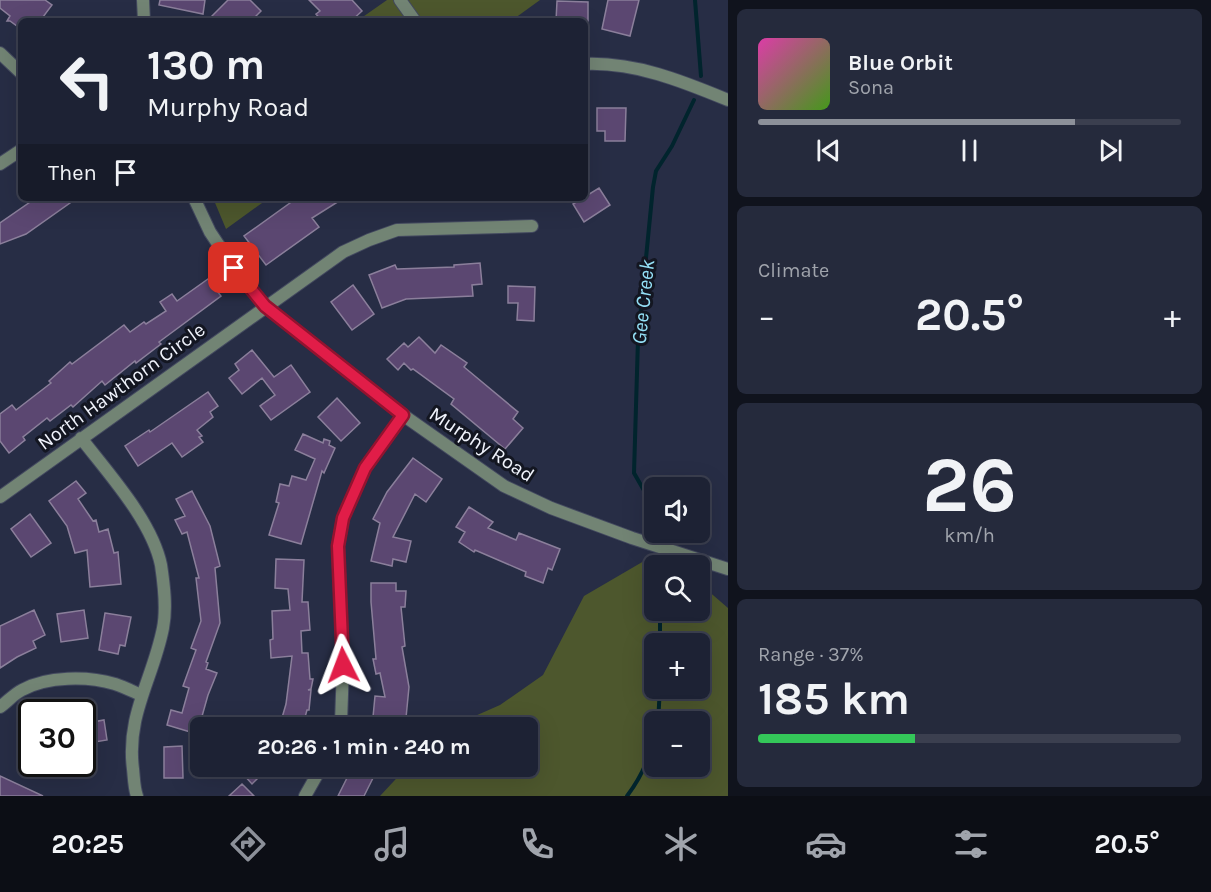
<!DOCTYPE html>
<html lang="en">
<head>
<meta charset="utf-8">
<style>
  body { margin:0; font-family:Karla,sans-serif; background:#252a3c; color:#f1f3f6; height:100vh; display:flex; flex-direction:column; font-size:22px; white-space:nowrap }
  * { box-sizing:border-box; margin:0 }
  p { font-size:20px; color:#a0a4ac }
  .icon { flex:none; width:33px; height:33px; fill:none; stroke:currentColor; stroke-width:2; stroke-linecap:round; stroke-linejoin:round }
  .map { position:relative; flex:1; overflow:hidden }
  .side { display:flex; flex-direction:column; gap:9px; padding:9px; background:#10131d; width:483px }
  .side>* { flex:none }
  .top-card { position:absolute; left:18px; top:18px; width:570px; height:183px; border-radius:9px; box-shadow:0 6px 24px #0002,0 0 0 2px #3b3f4f; background:#1d2234; color:#f1f3f6; overflow:hidden }
  .tools { position:absolute; left:644px; top:477px; display:grid; gap:12px }
  .tools a { display:grid; place-items:center; width:66px; height:66px; border-radius:9px; background:#1d2234; box-shadow:0 6px 24px #0002,0 0 0 2px #3b3f4f; font-size:30px }
  .speed { position:absolute; left:18px; top:699px; display:flex; gap:12px; font-size:30px; font-weight:700; text-align:center }
  .speed>* { display:grid; place-content:center; width:78px; height:78px; border-radius:50%; background:#1d2234; box-shadow:0 6px 24px #0002,0 0 0 2px #3b3f4f; line-height:1 }
  .speed .limit { border:3px solid #111; border-radius:9px; background:#fff; color:#111 }
  .pin { position:absolute; display:grid; place-items:center; width:51px; height:51px; color:#fff; margin:-26px; border-radius:12px; box-shadow:0 3px 9px #0006 }
  .me { position:absolute; width:66px; margin:-33px; rotate:357deg; stroke-linejoin:round; filter:drop-shadow(0 0 4px #0008) }
  .turn { display:flex; align-items:center; gap:21px; height:126px; padding:0 30px; font-size:27px }
  .turn .icon { width:78px; height:78px; stroke-width:2.5 }
  .turn b { display:block; font-size:42px; line-height:51px }
  .then { display:flex; align-items:center; height:57px; padding:0 30px; background:#0003; gap:12px; font-size:22px }
  .big { font-size:45px; font-weight:700; line-height:1.1 }
  .side .widget { flex:1; display:flex; flex-direction:column; justify-content:center; gap:9px; min-width:0; padding:0 21px; border-radius:9px; background:#252a3c }
  .side .dial { align-items:center; gap:0 }
  .dial b { font-size:78px; line-height:1 }
  .song { display:flex; align-items:center; gap:18px }
  .cover { width:72px; height:72px; border-radius:9px; background:linear-gradient(135deg,hsl(320 70% 55%),hsl(100 70% 35%)) }
  .played { height:6px; border-radius:3px; background:linear-gradient(90deg,#8c9099 75%,#3b3f4f 75%) }
  .keys { display:flex; justify-content:space-around; direction:ltr }
  .heat { display:flex; justify-content:space-between; align-items:center; font-size:33px; direction:ltr }
  .charge { height:9px; border-radius:4px; background:linear-gradient(90deg,#34c759 37%,#3b3f4f 0) }
  .trip { position:absolute; left:190px; top:717px; width:348px; height:60px; border-radius:9px; background:#1d2234; box-shadow:0 6px 24px #0002,0 0 0 2px #3b3f4f; font-weight:700; line-height:60px; text-align:center }
  .menu { display:flex; height:96px; justify-content:space-around; align-items:center; background:#0c0e15; color:#a0a4ac }
  .menu .icon { width:42px; height:42px }
  .menu .on { color:#8c9099 }
  .menu b { font-size:27px; color:#f1f3f6 }
  main { display:flex; flex:1; min-height:0 }
  .map>svg:first-child { display:block }
  .green { fill:#4d572d; fill-rule:evenodd }
  .lines { fill:none; stroke-linecap:round; stroke-linejoin:round }
  .stream { stroke:#01242d; stroke-width:4 }
  .building { fill:#5b4771; stroke:#8b7f9b; stroke-width:1.5 }
  .minor-casing { stroke:#43495f; stroke-width:14 }
  .tertiary-casing { stroke:#43495f; stroke-width:14 }
  .minor { stroke:#728474; stroke-width:12 }
  .tertiary { stroke:#728474; stroke-width:12 }
  .route-casing { stroke:#92132f; stroke-width:15 }
  .route { stroke:#e11d48; stroke-width:10 }
  .labels { text-anchor:middle; stroke-width:6; stroke-linejoin:round; paint-order:stroke }
  .street-label { font-size:20px; fill:#f0f3fc; stroke:#131621 }
  .water-label { font-size:21px; font-style:italic; fill:#94e0f6; stroke:#131621 }
</style>
</head>
<body>
<main>
<div class="map">
<svg width="728" height="796" viewBox="0 0 728 796">
  <rect width="100%" height="100%" fill="#272d45"/>
  <!-- green -->
  <path class="green" d="M387,0H540L511,21H357Z
    M213,198H269L226,229Z
    M644,561L656,565L654,566V610H699V583L728,608V796H380L407,767L528,766V728L450,727L500,705L543,675L584,596ZM654,644H699V688H654ZM654,722H699V766H654Z"/>
  <g class="lines">
    <!-- stream -->
    <path class="stream" d="M695,0L701,76
      M654,508L634,473L638,339L653,187L656,171L672,146L694,100
      M664,532V534
      M664,566V559
      M660,644V610
      M658,722L660,688
      M627,796C640,779 648,762 654,741"/>
  </g>
  <!-- building -->
  <path class="building" d="M0,0H45L52,5L40,21H21V29L10,21H7L10,16L0,8Z
    M160,0H205L203,14L159,5Z
    M228,0H250L261,11L251,21H207Z
    M309,0H352L362,11L351,21H322L316,14L320,11Z
    M608,0H639L630,36L602,29Z
    M557,1L588,2V21H556Z
    M597,108H626L625,141H605V131H597Z
    M599,188L610,205L584,222L573,204Z
    M36,198H77L26,234L0,244V223Z
    M297,198H344L312,218L319,227L266,265L244,236Z
    M480,263L482,284L472,285L473,296L406,299L382,308L369,275L395,265L397,269L454,267V265Z
    M208,279L221,296L159,342L161,344L136,363L135,361L105,385L102,381L73,407L71,405L50,421L47,418L23,437L25,440L9,453L0,441V414L12,405L16,410L51,383L49,381L70,362L72,364L124,325L130,332L144,322L146,324L166,311L160,302L172,294L177,301Z
    M353,285L374,314L352,330L331,302Z
    M508,286L535,287L534,321L517,320L518,303H508Z
    M419,337L435,353L441,345L467,363L464,367L518,412L513,419L523,428L505,449L451,404L454,399L413,369L411,370L404,363L398,370L387,359L404,343L408,347Z
    M252,350L274,377L291,365L310,392L271,420L260,406L275,395L262,378L242,394L229,378L239,370L235,364Z
    M208,392L218,406L210,412L213,417L197,430L202,436L199,437L203,442L182,457L172,443L138,466L125,446L149,430L150,432Z
    M337,398L360,423L341,441L318,417Z
    M303,434L323,443L324,439L330,441L329,445L335,448L324,473L322,471L301,544L269,535L279,503L276,502L280,484L289,486L292,476L306,480L315,459L295,450Z
    M413,458L442,479L426,502L415,494L393,537L411,541L406,562L393,559L392,566L371,561L380,523L373,519L387,492Z
    M76,481L86,493L78,499L93,521L96,520L99,532L108,529L114,553L118,552L121,584L90,587L87,550L75,553L67,526L49,501Z
    M192,491L210,526L220,566L215,568L220,623L206,662L208,663L206,669L217,673L208,695L197,734L167,725L171,710L182,713L189,688L183,686L196,650L191,648L201,621L196,578H199L187,532L182,534L175,520L185,516L176,499Z
    M469,507L493,522L488,528L516,540L519,533L560,549L552,570L548,568L543,583L525,576L526,572L475,550L474,552L459,542L465,532L456,527Z
    M30,514L51,543L31,557L11,529Z
    M276,559L304,560L302,602H308L310,630L301,631L302,653H308L310,679H313L311,689L308,690H311L309,710H307L302,728H279L286,704L292,656L271,658L270,640L273,639L272,611L290,610L288,589L275,588Z
    M371,583H396V591H406L405,607H401L405,646L402,647L409,687L405,728H386L387,718L373,717L375,696L385,697L380,673L376,674L373,659H376L371,602Z
    M34,610L45,635L33,641L36,648L17,657L0,668V626Z
    M84,610L88,638L61,642L57,614Z
    M105,613L131,617L125,646L120,645L118,654L99,650Z
    M104,720L107,740L82,744V724Z
    M182,746L183,778H164V747Z
    M251,766H270L252,784L243,774Z
    M353,766H379L364,796H338Z
    M0,776L43,796H0Z
    M242,784L254,796H229Z"/>
  <g class="lines">
    <defs>
      <path id="minor" d="M0,53L21,73
        M0,164L21,150
        M81,438C108,473 152,521 161,565C164,585 167,608 163,628C153,679 126,715 133,769C134,778 134,788 137,796
        M0,497L343,252L369,240L397,230L532,226
        M0,707C7,702 14,694 22,690C47,676 88,676 115,684C124,687 132,691 141,695
        M339,728L341,723L343,665L338,546L343,518L365,468L403,415
        M305,796L322,766"/>
      <path id="tertiary" d="M143,0L144,21
        M400,0L415,21
        M585,64C635,62 682,81 728,100
        M194,198L210,232L234,268L265,306L403,415L504,486L551,508L632,538L728,569"/>
    </defs>
    <!-- minor casing -->
    <use href="#minor" class="minor-casing"/>
    <!-- tertiary casing -->
    <use href="#tertiary" class="tertiary-casing"/>
    <!-- minor -->
    <use href="#minor" class="minor"/>
    <!-- tertiary -->
    <use href="#tertiary" class="tertiary"/>
  </g>
  <g class="lines">
    <defs>
      <path id="route" d="M234,268L265,306L403,415L365,468L343,518L338,546L343,665"/>
    </defs>
    <!-- route casing -->
    <use href="#route" class="route-casing"/>
    <!-- route -->
    <use href="#route" class="route"/>
  </g>
  <g class="labels">
    <!-- street labels -->
    <g class="street-label">
      <text transform="translate(121 386) rotate(-36)" y="7">North Hawthorn Circle</text>
      <text transform="translate(482 444) rotate(33)" y="7">Murphy Road</text>
    </g>
    <!-- water labels -->
    <g class="water-label">
      <text transform="translate(643 302) rotate(-84)" y="7">Gee Creek</text>
    </g>
  </g>
</svg>
<div class="tools">
<a><svg class="icon" aria-label="sound" viewBox="0 0 24 24"><path d="M4 9h4l5-4v14l-5-4H4zM17 9q2 3 0 6"/></svg></a>
<a><svg class="icon" aria-label="search" viewBox="0 0 24 24"><circle cx="10" cy="10" r="6"/><path d="M15 15l6 6"/></svg></a>
<a>+</a>
<a>−</a>
</div>
<div class="speed"><div class="limit">30</div></div>
<div class="pin" style="left:234px;top:268px;background:#d93025"><svg class="icon" aria-label="arrive" viewBox="0 0 24 24"><path d="M6 21V4h12l-3 4 3 4H6"/></svg></div>
<svg class="me" style="left:343px;top:665px" viewBox="-20 -20 40 40"><path d="M0-17L14 15 0 8-14 15z" fill="#e11d48" stroke="#fff" stroke-width="4"/></svg>
<div class="trip">20:26 · 1 min · 240 m</div>
<div class="top-card">
<div class="turn"><svg class="icon" aria-label="left" viewBox="0 0 24 24"><path d="M17 20v-9H6M10 6l-5 5 5 5"/></svg><div><b>130 m</b>Murphy Road</div></div>
<div class="then">Then<svg class="icon" aria-label="arrive" viewBox="0 0 24 24"><path d="M6 21V4h12l-3 4 3 4H6"/></svg></div>
</div>
</div>
<section class="side">
<div class="widget">
<div class="song"><i class="cover"></i><div><b>Blue Orbit</b><p>Sona</p></div></div>
<div class="played"></div>
<div class="keys"><svg class="icon" aria-label="previous" viewBox="0 0 24 24"><path d="M18 5L8 12l10 7zM5 5v14"/></svg><svg class="icon" aria-label="pause" viewBox="0 0 24 24"><path d="M8 5v14M16 5v14"/></svg><svg class="icon" aria-label="next" viewBox="0 0 24 24"><path d="M6 5l10 7-10 7zM19 5v14"/></svg></div>
</div>
<div class="widget"><p>Climate</p>
<div class="heat"><a>−</a><b class="big">20.5°</b><a>+</a></div>
</div>
<div class="widget dial"><b>26</b><p>km/h</p></div>
<div class="widget"><p>Range · 37%</p><b class="big">185 km</b><div class="charge"></div></div>
</section>
</main>
<nav class="menu">
<b>20:25</b>
<svg class="icon on" aria-label="directions" viewBox="0 0 24 24"><path d="M12 3l9 9-9 9-9-9zM9 14v-3h6M13 9l2 2-2 2"/></svg>
<svg class="icon" aria-label="music" viewBox="0 0 24 24"><path d="M9 18V5l10-2v13"/><circle cx="6" cy="18" r="3"/><circle cx="16" cy="16" r="3"/></svg>
<svg class="icon" aria-label="phone" viewBox="0 0 24 24"><path d="M5 4h4l2 5-3 2q2 4 5 5l2-3 5 2v4C11 20 4 13 5 4z"/></svg>
<svg class="icon" aria-label="climate" viewBox="0 0 24 24"><path d="M12 3v18M4 7l16 10M4 17L20 7"/></svg>
<svg class="icon" aria-label="car" viewBox="0 0 24 24"><path d="M5 17H2v-5l4-1 3-4h7l3 4 3 1v5h-3M9 17h6M6 11h13"/><circle cx="7" cy="17" r="2"/><circle cx="17" cy="17" r="2"/></svg>
<svg class="icon" aria-label="filters" viewBox="0 0 24 24"><path d="M4 7h16M4 17h16"/><circle cx="9" cy="7" r="2"/><circle cx="15" cy="17" r="2"/></svg>
<b>20.5°</b>
</nav>
</body>
</html>
